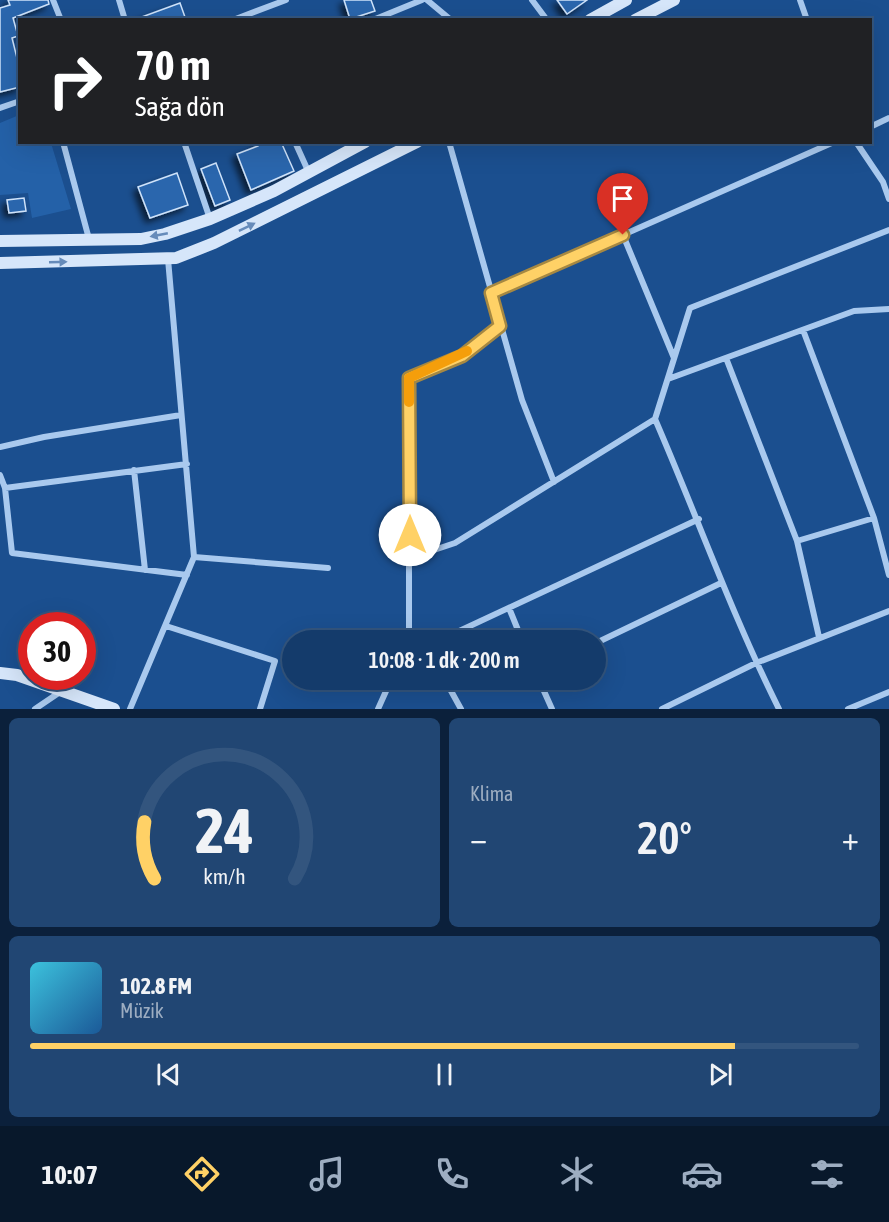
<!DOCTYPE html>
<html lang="tr">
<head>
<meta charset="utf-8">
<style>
  body { margin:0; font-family:"Asap Condensed",sans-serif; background:#214673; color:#f1f3f6; height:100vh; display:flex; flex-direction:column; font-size:22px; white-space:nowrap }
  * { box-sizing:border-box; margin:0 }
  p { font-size:20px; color:#9dadc1 }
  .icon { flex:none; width:33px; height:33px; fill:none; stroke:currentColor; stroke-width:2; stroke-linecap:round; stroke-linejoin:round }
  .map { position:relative; height:709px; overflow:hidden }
  .side { display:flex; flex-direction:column; gap:9px; padding:9px; background:#0b203b; flex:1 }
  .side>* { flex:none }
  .banner { position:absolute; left:18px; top:18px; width:854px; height:126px; border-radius:0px; box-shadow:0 6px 24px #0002,0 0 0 2px #33557e; background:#202124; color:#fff; overflow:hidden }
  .speed { position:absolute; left:18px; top:612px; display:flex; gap:12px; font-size:30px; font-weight:700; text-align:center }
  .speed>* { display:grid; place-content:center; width:78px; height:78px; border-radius:50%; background:#143b6b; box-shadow:0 6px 24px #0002,0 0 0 2px #33557e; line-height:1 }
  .speed .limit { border:9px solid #d22; background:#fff; color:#111 }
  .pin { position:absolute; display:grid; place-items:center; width:51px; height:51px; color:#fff; margin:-62px -26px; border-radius:50% 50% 50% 0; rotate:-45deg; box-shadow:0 0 6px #0007 }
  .pin .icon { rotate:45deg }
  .me { position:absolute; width:66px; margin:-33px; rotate:0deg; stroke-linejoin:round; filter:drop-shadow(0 0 4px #0008) }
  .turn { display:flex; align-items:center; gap:21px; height:126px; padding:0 18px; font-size:27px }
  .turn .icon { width:78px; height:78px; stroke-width:2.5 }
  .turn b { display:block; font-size:42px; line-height:51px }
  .big { font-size:45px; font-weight:600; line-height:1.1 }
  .side .widget { flex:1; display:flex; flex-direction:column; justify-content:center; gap:9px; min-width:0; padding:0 21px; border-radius:9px; background:#214673 }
  .side .dial { align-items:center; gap:0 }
  .dial svg { height:156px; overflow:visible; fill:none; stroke:#33557e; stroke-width:7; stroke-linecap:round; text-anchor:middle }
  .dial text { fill:#f1f3f6; stroke:none }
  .song { display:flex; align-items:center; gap:18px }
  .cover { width:72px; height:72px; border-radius:9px; background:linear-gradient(135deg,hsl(190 70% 55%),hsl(210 70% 35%)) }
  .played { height:6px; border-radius:3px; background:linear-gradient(90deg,#ffd166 85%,#33557e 85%) }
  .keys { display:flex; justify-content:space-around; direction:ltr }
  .heat { display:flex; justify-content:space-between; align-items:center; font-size:33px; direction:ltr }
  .side .tiles { flex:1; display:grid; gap:9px; grid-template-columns:1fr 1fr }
  .widget:last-child { grid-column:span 2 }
  .trip { position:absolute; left:282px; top:630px; width:324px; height:60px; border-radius:30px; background:#143b6b; box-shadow:0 6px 24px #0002,0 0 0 2px #33557e; font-weight:600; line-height:60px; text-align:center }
  .tabs { display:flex; height:96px; justify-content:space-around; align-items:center; background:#08182b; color:#9dadc1 }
  .tabs .icon { width:42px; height:42px }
  .tabs .selected { color:#ffd166 }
  .tabs b { font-size:27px; color:#f1f3f6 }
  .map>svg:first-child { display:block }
  .green { fill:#2461a8 }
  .building { fill:#2a66ad; stroke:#cfe3fa; stroke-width:1.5; filter:url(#shadow) }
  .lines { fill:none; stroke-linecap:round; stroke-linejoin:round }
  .street { stroke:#a9c9ee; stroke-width:6 }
  .secondary { stroke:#d6e6fa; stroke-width:12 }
  .oneway { fill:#668bba }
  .route-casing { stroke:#a68842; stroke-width:15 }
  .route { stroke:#ffd166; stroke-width:10 }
  .slow { stroke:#f59e0b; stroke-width:10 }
</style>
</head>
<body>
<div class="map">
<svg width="889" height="709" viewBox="0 0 889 709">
  <defs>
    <filter id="shadow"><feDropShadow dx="-4.5" dy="4.5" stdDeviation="3" flood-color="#0009"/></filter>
  </defs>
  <rect width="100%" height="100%" fill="#1b4f8f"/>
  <!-- green -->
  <path class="green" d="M19,115L20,142L51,143L71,209L32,218L28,193L0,195V123Z"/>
  <!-- building -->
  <path class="building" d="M8,0H48L49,4L13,18L18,36L12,38L20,70V87L0,92V8L10,5Z
    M344,0H371L375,11L350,19Z
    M557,0H587L567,14Z
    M180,3L186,20H139V18Z
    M257,142H281L294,171L251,190L237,154L258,146Z
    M216,163L230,200L215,206L201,169Z
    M177,173L188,205L150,218L138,187Z
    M24,198L26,211L9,213L7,200Z"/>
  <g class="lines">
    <!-- street -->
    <path class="street" d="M53,0L61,20
      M119,0L125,20
      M427,0L451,20
      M532,0L547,20
      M800,0L807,20
      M233,20L286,0
      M373,20L422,0
      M0,108L20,101
      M870,127L889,118
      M63,142L89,239
      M184,142L210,219
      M295,142L309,173
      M449,142L522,400L554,482
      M856,142L883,182L889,199
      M623,235L674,358
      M491,293L834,142
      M803,330L874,518L889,575
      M726,358L797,541L819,637
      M668,379L854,311L889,309
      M655,419C697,516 732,615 779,709
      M0,447L44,437L181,415
      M134,470L145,570
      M0,475L5,488L12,553L187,575
      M5,488L187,464
      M797,541L874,518
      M194,557L328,568
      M410,558L455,543L655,419L690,308L889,230
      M509,608L522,640
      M166,626L275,661L260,709
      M405,640L409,629
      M422,640L409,629V378L462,356L500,326
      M440,640L699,519
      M596,643L721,583
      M445,680L461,709
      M539,680L552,709
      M35,709L63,690
      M130,709L194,557L168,259
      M378,709L391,680
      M662,709L756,663L889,611
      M848,709L889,692"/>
    <!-- secondary -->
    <path class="secondary" d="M590,20L626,0
      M635,20L674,0
      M0,241L141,239L165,234L210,219L274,191L365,142
      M0,263L176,258L214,243L417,142
      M0,673L17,675L114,709"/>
  </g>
  <!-- one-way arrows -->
  <defs><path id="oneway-solid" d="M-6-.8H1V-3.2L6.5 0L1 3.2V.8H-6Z" transform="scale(1.5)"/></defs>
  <g class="oneway">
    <use href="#oneway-solid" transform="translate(247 227) rotate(-26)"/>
    <use href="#oneway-solid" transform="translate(159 235) rotate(169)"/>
    <use href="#oneway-solid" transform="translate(58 262) rotate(-2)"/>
  </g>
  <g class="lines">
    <defs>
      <path id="route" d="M410,535L409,378L462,356L500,326L491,293L623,235"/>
    </defs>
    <!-- route casing -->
    <use href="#route" class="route-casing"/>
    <!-- route -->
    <use href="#route" class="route"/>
    <!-- slow -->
    <path class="slow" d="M409,402V378L467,351"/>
  </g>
</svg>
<div class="speed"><div class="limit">30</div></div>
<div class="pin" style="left:623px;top:235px;background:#d93025"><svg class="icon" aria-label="arrive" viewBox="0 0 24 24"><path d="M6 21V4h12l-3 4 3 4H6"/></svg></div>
<svg class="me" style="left:410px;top:535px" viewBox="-20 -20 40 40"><circle r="19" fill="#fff"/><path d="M0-13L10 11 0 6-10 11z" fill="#ffd166"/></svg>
<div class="trip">10:08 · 1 dk · 200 m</div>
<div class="banner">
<div class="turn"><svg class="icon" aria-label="right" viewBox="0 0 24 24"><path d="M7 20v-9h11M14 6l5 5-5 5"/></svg><div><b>70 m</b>Sağa dön</div></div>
</div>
</div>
<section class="side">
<div class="tiles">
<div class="widget dial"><svg viewBox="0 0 100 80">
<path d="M14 69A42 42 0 1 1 86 69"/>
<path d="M14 69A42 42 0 0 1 9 40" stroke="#ffd166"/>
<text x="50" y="56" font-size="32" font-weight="700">24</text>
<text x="50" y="72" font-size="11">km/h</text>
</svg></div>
<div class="widget"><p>Klima</p>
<div class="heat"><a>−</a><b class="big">20°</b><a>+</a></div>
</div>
<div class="widget">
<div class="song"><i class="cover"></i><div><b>102.8 FM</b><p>Müzik</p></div></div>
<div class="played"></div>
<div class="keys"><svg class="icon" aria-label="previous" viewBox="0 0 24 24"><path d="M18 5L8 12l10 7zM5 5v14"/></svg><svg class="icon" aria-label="pause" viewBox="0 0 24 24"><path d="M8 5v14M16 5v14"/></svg><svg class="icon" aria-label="next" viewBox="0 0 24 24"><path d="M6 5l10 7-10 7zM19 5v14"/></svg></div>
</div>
</div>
</section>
<nav class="tabs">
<b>10:07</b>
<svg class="icon selected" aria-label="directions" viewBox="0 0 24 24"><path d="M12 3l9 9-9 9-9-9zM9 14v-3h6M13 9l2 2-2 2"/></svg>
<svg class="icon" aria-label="music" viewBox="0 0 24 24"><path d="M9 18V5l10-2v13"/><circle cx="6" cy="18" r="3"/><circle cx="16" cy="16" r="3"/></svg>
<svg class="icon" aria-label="phone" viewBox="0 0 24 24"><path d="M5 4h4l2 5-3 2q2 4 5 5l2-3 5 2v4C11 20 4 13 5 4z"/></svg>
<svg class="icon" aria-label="climate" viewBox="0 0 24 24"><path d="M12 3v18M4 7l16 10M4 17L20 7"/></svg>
<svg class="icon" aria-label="car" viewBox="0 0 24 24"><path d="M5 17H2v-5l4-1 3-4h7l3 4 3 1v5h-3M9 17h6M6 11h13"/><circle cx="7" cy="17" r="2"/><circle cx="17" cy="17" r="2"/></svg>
<svg class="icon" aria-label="filters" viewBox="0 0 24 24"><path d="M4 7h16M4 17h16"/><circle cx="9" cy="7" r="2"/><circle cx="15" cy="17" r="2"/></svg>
</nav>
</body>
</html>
